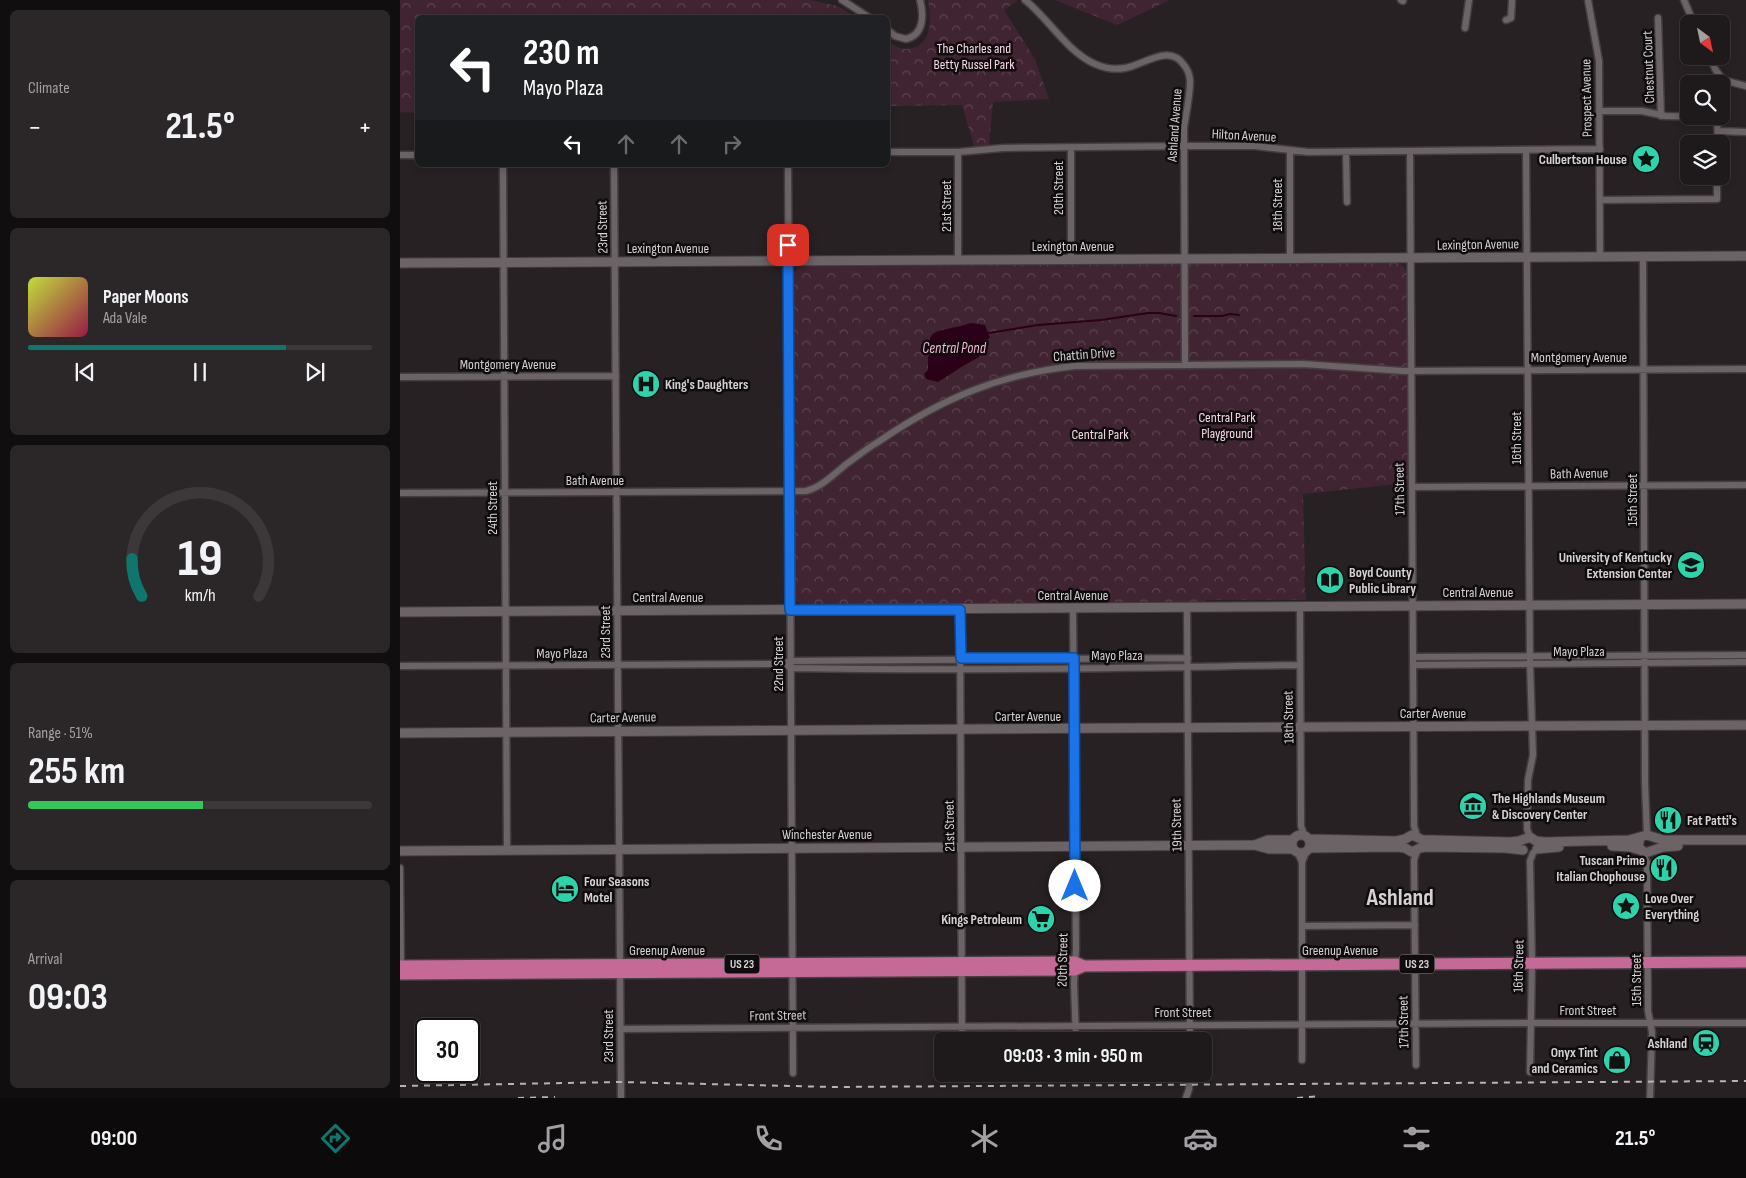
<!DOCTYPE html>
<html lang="en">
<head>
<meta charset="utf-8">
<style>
  body { margin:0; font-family:"Sofia Sans Condensed",sans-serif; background:#2b2628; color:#f1f3f6; height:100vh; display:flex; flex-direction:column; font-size:19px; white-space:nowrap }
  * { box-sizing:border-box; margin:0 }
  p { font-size:16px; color:#a1a0a3 }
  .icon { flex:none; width:28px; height:28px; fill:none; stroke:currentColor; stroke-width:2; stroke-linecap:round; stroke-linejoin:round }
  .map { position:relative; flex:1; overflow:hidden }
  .drawer { display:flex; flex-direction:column; gap:10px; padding:10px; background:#100e0f; width:400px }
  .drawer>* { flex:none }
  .guide { position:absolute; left:15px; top:15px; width:475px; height:152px; border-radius:8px; box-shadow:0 2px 8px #0003,0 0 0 1px #3c383a; background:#202124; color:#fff; overflow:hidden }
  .needle { width:32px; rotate:147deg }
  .controls { position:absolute; left:1280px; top:15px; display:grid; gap:10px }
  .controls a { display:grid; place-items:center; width:50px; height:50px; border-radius:8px; background:#1e191b; box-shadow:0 2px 8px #0003,0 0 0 1px #3c383a; font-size:25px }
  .speed { position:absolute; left:15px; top:1018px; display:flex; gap:10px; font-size:25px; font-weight:700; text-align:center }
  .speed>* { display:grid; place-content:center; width:65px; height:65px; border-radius:50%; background:#1e191b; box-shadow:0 2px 8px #0003,0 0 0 1px #3c383a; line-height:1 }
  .speed .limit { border:2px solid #111; border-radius:8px; background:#fff; color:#111 }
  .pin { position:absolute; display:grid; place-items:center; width:42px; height:42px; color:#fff; margin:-21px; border-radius:10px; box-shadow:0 2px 8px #0006 }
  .me { position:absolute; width:55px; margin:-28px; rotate:0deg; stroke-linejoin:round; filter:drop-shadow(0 0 4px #0008) }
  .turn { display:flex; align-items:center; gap:18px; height:105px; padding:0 25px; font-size:22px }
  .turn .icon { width:65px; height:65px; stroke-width:2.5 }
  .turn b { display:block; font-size:35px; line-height:42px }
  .lanes { display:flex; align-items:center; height:48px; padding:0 25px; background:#0003; justify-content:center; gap:25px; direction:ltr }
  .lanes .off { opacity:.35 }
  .big { font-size:38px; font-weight:700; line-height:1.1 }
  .drawer .tile { flex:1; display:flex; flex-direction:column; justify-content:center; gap:8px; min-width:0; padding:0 18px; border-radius:8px; background:#2b2628 }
  .drawer .dial { align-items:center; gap:0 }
  .dial svg { height:130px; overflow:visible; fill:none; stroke:#3c383a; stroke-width:7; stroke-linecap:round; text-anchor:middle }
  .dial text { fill:#f1f3f6; stroke:none }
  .song { display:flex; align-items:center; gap:15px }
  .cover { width:60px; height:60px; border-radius:8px; background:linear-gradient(135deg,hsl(70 70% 55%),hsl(340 70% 35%)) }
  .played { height:5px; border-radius:2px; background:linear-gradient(90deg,#0f766e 75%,#3c383a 75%) }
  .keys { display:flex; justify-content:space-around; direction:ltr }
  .heat { display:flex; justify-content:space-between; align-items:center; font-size:28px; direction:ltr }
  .charge { height:8px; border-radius:4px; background:linear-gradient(90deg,#34c759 51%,#3c383a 0) }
  .trip { position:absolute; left:534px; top:1032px; width:278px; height:50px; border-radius:8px; background:#1e191b; box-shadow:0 2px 8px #0003,0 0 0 1px #3c383a; font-weight:700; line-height:50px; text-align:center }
  .menu { display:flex; height:80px; justify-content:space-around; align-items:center; background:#0c0a0b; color:#a1a0a3 }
  .menu .icon { width:35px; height:35px }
  .menu .current { color:#0f766e }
  .menu b { font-size:22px; color:#f1f3f6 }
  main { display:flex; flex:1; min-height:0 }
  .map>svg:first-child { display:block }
  .forest { fill:url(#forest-crowns) }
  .water { fill:#2b0119 }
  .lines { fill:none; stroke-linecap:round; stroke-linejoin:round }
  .stream { stroke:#2b0119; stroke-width:2 }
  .street-casing { stroke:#443e40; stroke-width:9 }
  .secondary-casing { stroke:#443e40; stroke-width:11 }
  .highway-casing { stroke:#443e40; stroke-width:14 }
  .street { stroke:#6b6366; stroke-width:6 }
  .secondary { stroke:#6b6366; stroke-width:9 }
  .highway { stroke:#c56996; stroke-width:11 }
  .rail { stroke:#b8b3b5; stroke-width:2; stroke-dasharray:6 6; stroke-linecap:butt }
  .route-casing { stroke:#114b97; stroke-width:12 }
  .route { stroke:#1a73e8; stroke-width:9 }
  .labels { text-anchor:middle; stroke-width:5; stroke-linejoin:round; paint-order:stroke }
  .shield { fill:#0f0c0d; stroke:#9a9597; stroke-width:1 }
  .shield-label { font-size:12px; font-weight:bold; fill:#d5d0d2 }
  .park-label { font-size:14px; fill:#f9d7e5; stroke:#0f0c0d }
  .street-label { font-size:14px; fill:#d5d0d2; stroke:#0f0c0d }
  .poi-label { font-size:14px; font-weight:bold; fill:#d5d0d2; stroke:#0f0c0d; text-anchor:end }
  .water-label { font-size:15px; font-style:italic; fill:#f8b6d3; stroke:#0f0c0d }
  .town-label { font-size:24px; font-weight:bold; fill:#d5d0d2; stroke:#0f0c0d }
</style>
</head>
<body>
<main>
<section class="drawer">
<div class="tile"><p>Climate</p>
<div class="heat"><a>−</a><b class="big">21.5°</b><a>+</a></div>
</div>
<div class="tile">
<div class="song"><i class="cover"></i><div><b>Paper Moons</b><p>Ada Vale</p></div></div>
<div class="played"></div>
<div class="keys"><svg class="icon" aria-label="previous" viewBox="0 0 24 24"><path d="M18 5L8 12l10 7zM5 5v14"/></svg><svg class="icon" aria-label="pause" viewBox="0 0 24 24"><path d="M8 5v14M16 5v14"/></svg><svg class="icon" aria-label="next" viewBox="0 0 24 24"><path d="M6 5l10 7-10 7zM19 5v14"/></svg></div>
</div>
<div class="tile dial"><svg viewBox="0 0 100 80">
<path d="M14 69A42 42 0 1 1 86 69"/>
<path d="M14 69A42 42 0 0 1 8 46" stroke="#0f766e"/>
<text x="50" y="56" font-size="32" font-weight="700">19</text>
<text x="50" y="72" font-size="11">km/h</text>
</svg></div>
<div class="tile"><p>Range · 51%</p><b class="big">255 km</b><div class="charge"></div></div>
<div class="tile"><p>Arrival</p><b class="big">09:03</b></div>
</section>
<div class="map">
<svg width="1346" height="1098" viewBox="0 0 1346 1098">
  <defs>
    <pattern id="forest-crowns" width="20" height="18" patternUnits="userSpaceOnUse" patternTransform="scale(1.25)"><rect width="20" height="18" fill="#412432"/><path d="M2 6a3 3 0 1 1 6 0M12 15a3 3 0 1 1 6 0" fill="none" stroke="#5c434f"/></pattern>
  </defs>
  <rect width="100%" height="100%" fill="#282124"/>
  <!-- forest -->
  <path class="forest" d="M0,0H410L437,6L457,17L18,18L17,113L0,112Z
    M528,0H618L604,10L635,59L649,99L593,102L589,145L574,146L562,105L488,106V41C496,47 502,51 513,48C533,42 531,17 528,0Z
    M655,0H770L717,25Z
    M999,263L1005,268L1007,274L1008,481L1006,483L903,494L905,573C903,583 906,590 906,600H806L803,603L401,605L395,599L393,274L398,267L407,266Z"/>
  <!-- water -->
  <path class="water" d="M571,323L585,325L590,338L583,341L579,357L563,366L538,382L526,379L524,374L528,370V357L532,352C525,331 536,332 551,328C558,327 564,325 571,323Z"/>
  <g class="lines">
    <!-- stream -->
    <path class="stream" d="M794,316H822L830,314L839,315
      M589,333L638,325L701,320L748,313H759L776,316"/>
    <defs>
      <path id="street" d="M442,0L470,18
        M625,0C649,19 666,51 695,64C704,68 715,70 725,68C744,65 769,43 784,65C788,70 790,76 790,82C790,97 786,113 784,128L785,364
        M1001,0L1003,1
        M1188,0L1199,61L1200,256
        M1284,0L1294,24
        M1258,18L1261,116
        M1106,20L1111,18L1112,0
        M1065,28L1069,0
        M488,30L495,36L506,39C524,35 524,15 520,0
        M1310,56L1315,69L1323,80L1346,86
        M1199,111H1242L1266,116L1317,117L1318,144
        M1318,131L1346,132
        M671,147V259
        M1126,150L1130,664L1133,755L1128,780L1127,829L1130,837
        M890,151V259
        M1010,151L1014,826L1017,836
        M488,152H558L603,148L784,146H855L908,152L1200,149
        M558,152V260
        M946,152L947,202
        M0,155H18
        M103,165L107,850
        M214,165L221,1098
        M388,165L393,1073
        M1200,200L1317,199V176
        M1243,256L1245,784L1247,835
        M0,377L216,376
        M1012,487L1346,485
        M0,493L406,491C421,487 432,476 444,466C455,458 466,449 478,442C541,399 599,374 675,366L903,364L1003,371L1346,369
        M900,607L901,826L904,835
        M787,608L790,1041
        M673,609L676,949L674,983L676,1041
        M560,610L562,1041
        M1013,657L1346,655
        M1013,665L1346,662
        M0,666L384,664L390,661L788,658
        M388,666L390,668C560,671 730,668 900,665
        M1242,852L1247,862L1248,1011L1252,1032L1250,1098
        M898,853L902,862
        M0,868L1,968
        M902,926L1015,925
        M220,1029L1129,1023H1346
        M902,1060V862L906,852
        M1016,1065L1014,860L1017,851
        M1130,1072L1132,964L1130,861L1133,853
        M563,1074V1075
        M786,1098L789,1089L790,1074"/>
      <path id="secondary" d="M0,263L1346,256
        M0,612L1346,604
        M0,733C449,729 897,727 1346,725
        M892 844a9 9 0 1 1 18 0a9 9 0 1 1-18 0Z
        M1240,838L1238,847L1245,853L1263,847L1278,846
        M909,839L996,841L1005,839L1012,835L1023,840H1032L1110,842L1119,841L1130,837L1136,841L1145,842L1229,840L1247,835L1263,840H1346
        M855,845L868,840H893
        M1212,846L1230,847L1240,850
        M909,848L997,847L1005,848L1012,852L1020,848L1025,847L1105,848L1123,850
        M1137,849L1159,847
        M0,851L854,845L869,849H893"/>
      <path id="highway" d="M0,966L675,962L684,966
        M0,974L675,970L684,966L1346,962"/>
    </defs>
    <!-- street casing -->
    <use href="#street" class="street-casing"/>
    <!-- secondary casing -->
    <use href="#secondary" class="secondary-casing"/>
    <!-- highway casing -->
    <use href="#highway" class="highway-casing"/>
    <!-- street -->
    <use href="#street" class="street"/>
    <!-- secondary -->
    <use href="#secondary" class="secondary"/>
    <!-- highway -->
    <use href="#highway" class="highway"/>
    <!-- rail -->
    <path class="rail" d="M0,1086L220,1082L434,1087L1346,1081
      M118,1098L155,1097
      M897,1098L921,1096"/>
  </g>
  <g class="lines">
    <defs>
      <path id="route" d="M388,245L390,610H560L561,658H674L675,886"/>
    </defs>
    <!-- route casing -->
    <use href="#route" class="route-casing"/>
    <!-- route -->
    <use href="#route" class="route"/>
  </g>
  <!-- icons -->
  <defs>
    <symbol id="sight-disc" viewBox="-11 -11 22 22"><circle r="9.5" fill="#2dd4ab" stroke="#0f0c0d"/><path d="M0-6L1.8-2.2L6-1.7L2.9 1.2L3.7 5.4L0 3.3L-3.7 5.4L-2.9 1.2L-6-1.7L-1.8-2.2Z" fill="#111"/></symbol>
    <symbol id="hospital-disc" viewBox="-11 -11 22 22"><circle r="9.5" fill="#2dd4ab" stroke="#0f0c0d"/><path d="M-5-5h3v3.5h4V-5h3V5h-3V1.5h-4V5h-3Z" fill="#111"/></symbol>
    <symbol id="school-disc" viewBox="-11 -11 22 22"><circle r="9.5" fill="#2dd4ab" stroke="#0f0c0d"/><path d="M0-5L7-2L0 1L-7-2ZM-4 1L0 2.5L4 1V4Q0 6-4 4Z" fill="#111"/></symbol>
    <symbol id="library-disc" viewBox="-11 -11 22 22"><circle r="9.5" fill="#2dd4ab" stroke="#0f0c0d"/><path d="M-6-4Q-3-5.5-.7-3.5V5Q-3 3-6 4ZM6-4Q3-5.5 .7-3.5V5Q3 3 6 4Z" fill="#111"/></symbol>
    <symbol id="museum-disc" viewBox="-11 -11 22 22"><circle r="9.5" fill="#2dd4ab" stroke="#0f0c0d"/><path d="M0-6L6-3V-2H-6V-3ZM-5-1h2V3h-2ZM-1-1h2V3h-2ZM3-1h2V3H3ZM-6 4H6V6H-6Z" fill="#111"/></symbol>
    <symbol id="restaurant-disc" viewBox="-11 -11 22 22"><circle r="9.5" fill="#2dd4ab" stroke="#0f0c0d"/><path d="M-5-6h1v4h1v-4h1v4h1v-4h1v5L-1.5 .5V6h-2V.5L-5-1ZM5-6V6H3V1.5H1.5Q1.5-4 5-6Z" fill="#111"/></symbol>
    <symbol id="hotel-disc" viewBox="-11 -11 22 22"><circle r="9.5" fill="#2dd4ab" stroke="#0f0c0d"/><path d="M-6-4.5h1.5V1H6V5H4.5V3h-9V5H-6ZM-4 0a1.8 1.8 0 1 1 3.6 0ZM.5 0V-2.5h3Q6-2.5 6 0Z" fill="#111"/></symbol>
    <symbol id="supermarket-disc" viewBox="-11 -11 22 22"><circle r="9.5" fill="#2dd4ab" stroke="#0f0c0d"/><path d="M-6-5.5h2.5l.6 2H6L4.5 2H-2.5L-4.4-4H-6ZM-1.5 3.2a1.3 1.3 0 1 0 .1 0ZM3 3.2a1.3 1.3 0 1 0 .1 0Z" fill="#111"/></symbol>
    <symbol id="station-disc" viewBox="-11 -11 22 22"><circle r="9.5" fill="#2dd4ab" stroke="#0f0c0d"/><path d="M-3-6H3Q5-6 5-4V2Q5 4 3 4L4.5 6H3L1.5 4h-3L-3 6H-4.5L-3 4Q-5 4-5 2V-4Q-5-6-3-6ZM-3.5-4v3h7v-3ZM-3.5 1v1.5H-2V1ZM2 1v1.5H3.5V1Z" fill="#111"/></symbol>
    <symbol id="shop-disc" viewBox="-11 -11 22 22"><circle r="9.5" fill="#2dd4ab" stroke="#0f0c0d"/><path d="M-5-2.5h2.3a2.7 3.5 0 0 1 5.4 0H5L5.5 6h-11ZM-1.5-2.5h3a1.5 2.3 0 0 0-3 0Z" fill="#111"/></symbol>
  </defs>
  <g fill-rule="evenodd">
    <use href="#sight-disc" x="1230" y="143" width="32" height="32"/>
    <use href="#hospital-disc" x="230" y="368" width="32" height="32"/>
    <use href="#school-disc" x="1275" y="549" width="32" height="32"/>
    <use href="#library-disc" x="914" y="564" width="32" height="32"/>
    <use href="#museum-disc" x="1057" y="790" width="32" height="32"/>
    <use href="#restaurant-disc" x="1252" y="804" width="32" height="32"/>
    <use href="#restaurant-disc" x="1248" y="852" width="32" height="32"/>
    <use href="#hotel-disc" x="149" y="873" width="32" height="32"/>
    <use href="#sight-disc" x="1210" y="890" width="32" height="32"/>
    <use href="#supermarket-disc" x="625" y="903" width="32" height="32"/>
    <use href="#station-disc" x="1290" y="1027" width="32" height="32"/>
    <use href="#shop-disc" x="1201" y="1044" width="32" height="32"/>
  </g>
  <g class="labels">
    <!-- shield labels -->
    <g class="shield">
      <rect x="324.5" y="954.5" width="35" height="19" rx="4"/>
      <rect x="999.5" y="954.5" width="35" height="19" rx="4"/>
    </g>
    <g class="shield-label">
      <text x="342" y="968">US 23</text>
      <text x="1017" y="968">US 23</text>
    </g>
    <!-- park labels -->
    <g class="park-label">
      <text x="574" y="53">The Charles and<tspan x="574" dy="16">Betty Russel Park</tspan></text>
      <text x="827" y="422">Central Park<tspan x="827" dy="16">Playground</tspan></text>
      <text x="700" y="439">Central Park</text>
    </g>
    <!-- street labels -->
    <g class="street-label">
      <text transform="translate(1248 67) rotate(-92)" y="5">Chestnut Court</text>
      <text transform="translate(1186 98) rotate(-91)" y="5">Prospect Avenue</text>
      <text transform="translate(774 125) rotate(-86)" y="5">Ashland Avenue</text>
      <text transform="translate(844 135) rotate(3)" y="5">Hilton Avenue</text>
      <text transform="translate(658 188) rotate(-90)" y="5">20th Street</text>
      <text transform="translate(877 205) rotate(-90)" y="5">18th Street</text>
      <text transform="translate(546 206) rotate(-90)" y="5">21st Street</text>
      <text transform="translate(202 227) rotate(-91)" y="5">23rd Street</text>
      <text transform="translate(1078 244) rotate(-1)" y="5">Lexington Avenue</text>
      <text x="673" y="251">Lexington Avenue</text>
      <text x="268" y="253">Lexington Avenue</text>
      <text transform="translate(684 354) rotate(-4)" y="5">Chattin Drive</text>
      <text x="1179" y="362">Montgomery Avenue</text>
      <text x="108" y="369">Montgomery Avenue</text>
      <text transform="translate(1116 438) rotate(-90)" y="5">16th Street</text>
      <text transform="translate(1179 473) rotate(-1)" y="5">Bath Avenue</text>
      <text x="195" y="485">Bath Avenue</text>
      <text transform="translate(999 489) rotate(-91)" y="5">17th Street</text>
      <text transform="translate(1232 500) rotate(-90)" y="5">15th Street</text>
      <text transform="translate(92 508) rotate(-90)" y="5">24th Street</text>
      <text x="1078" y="597">Central Avenue</text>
      <text x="673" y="600">Central Avenue</text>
      <text x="268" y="602">Central Avenue</text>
      <text transform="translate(205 632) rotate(-90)" y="5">23rd Street</text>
      <text x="1179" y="656">Mayo Plaza</text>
      <text x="162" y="658">Mayo Plaza</text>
      <text x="717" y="660">Mayo Plaza</text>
      <text transform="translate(378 664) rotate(-90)" y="5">22nd Street</text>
      <text x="1033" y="718">Carter Avenue</text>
      <text x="628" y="721">Carter Avenue</text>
      <text transform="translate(223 717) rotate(-1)" y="5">Carter Avenue</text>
      <text transform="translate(888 717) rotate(-91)" y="5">18th Street</text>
      <text transform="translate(776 825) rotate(-91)" y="5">19th Street</text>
      <text transform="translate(549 826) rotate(-91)" y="5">21st Street</text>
      <text x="427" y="839">Winchester Avenue</text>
      <text x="267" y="955">Greenup Avenue</text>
      <text x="940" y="955">Greenup Avenue</text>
      <text transform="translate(662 960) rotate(-89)" y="5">20th Street</text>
      <text transform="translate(1118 966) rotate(-89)" y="5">16th Street</text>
      <text transform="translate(1236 980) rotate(-90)" y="5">15th Street</text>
      <text x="1188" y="1015">Front Street</text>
      <text x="783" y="1017">Front Street</text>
      <text transform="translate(378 1015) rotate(-1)" y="5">Front Street</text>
      <text transform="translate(1003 1022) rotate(-91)" y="5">17th Street</text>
      <text transform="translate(208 1036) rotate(-90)" y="5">23rd Street</text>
    </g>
    <!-- poi labels -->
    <g class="poi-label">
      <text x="1227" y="164">Culbertson House</text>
      <text x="265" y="389" text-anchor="start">King's Daughters</text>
      <text x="1272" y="562">University of Kentucky<tspan x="1272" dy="16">Extension Center</tspan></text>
      <text x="949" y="577" text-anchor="start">Boyd County<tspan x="949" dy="16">Public Library</tspan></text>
      <text x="1092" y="803" text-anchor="start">The Highlands Museum<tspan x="1092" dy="16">&amp; Discovery Center</tspan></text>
      <text x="1287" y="825" text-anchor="start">Fat Patti's</text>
      <text x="1245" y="865">Tuscan Prime<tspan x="1245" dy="16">Italian Chophouse</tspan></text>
      <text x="184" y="886" text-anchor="start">Four Seasons<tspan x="184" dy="16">Motel</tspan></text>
      <text x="1245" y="903" text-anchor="start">Love Over<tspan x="1245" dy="16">Everything</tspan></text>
      <text x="622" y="924">Kings Petroleum</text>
      <text x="1287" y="1048">Ashland</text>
      <text x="1198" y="1057">Onyx Tint<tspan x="1198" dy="16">and Ceramics</tspan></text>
    </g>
    <!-- water labels -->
    <g class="water-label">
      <text x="554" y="353">Central Pond</text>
    </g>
    <!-- town labels -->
    <g class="town-label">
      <text x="1000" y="905">Ashland</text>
    </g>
  </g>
</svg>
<div class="controls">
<a><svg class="needle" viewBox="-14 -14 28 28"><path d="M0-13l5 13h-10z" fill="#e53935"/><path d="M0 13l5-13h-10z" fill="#a1a0a3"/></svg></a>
<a><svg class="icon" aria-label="search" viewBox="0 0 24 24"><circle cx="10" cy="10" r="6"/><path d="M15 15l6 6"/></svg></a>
<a><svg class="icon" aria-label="layers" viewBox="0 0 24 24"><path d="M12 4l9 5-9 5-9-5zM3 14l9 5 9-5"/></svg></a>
</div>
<div class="speed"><div class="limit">30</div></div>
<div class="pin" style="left:388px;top:245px;background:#d93025"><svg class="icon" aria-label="arrive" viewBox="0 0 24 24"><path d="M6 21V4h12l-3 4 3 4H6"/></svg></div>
<svg class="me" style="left:675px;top:886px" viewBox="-20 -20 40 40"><circle r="19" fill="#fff"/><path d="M0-13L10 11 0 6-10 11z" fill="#1a73e8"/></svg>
<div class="trip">09:03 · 3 min · 950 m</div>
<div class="guide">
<div class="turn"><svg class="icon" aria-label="left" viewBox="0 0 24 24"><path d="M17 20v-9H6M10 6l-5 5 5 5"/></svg><div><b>230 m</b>Mayo Plaza</div></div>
<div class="lanes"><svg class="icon" aria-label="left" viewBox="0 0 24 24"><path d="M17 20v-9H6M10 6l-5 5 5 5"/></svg><svg class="icon off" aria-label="ahead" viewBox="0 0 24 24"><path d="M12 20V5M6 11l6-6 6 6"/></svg><svg class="icon off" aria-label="ahead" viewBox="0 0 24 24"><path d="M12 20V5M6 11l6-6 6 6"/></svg><svg class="icon off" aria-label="right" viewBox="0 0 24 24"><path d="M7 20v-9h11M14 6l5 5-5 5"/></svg></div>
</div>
</div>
</main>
<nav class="menu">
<b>09:00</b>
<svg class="icon current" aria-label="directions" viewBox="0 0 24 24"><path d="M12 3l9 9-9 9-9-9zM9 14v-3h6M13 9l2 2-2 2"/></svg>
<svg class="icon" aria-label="music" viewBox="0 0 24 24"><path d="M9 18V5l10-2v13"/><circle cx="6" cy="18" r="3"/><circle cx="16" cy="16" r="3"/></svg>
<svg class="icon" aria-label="phone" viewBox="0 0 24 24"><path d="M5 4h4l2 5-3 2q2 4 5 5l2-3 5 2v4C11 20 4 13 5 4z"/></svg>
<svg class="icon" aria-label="climate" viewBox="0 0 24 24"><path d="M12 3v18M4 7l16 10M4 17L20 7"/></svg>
<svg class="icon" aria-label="car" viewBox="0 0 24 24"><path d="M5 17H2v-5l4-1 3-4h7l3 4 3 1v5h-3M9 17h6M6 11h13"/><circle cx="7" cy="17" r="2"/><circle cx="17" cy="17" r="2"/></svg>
<svg class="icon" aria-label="filters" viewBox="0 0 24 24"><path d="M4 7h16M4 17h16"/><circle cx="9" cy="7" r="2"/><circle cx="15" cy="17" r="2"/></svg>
<b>21.5°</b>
</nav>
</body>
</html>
